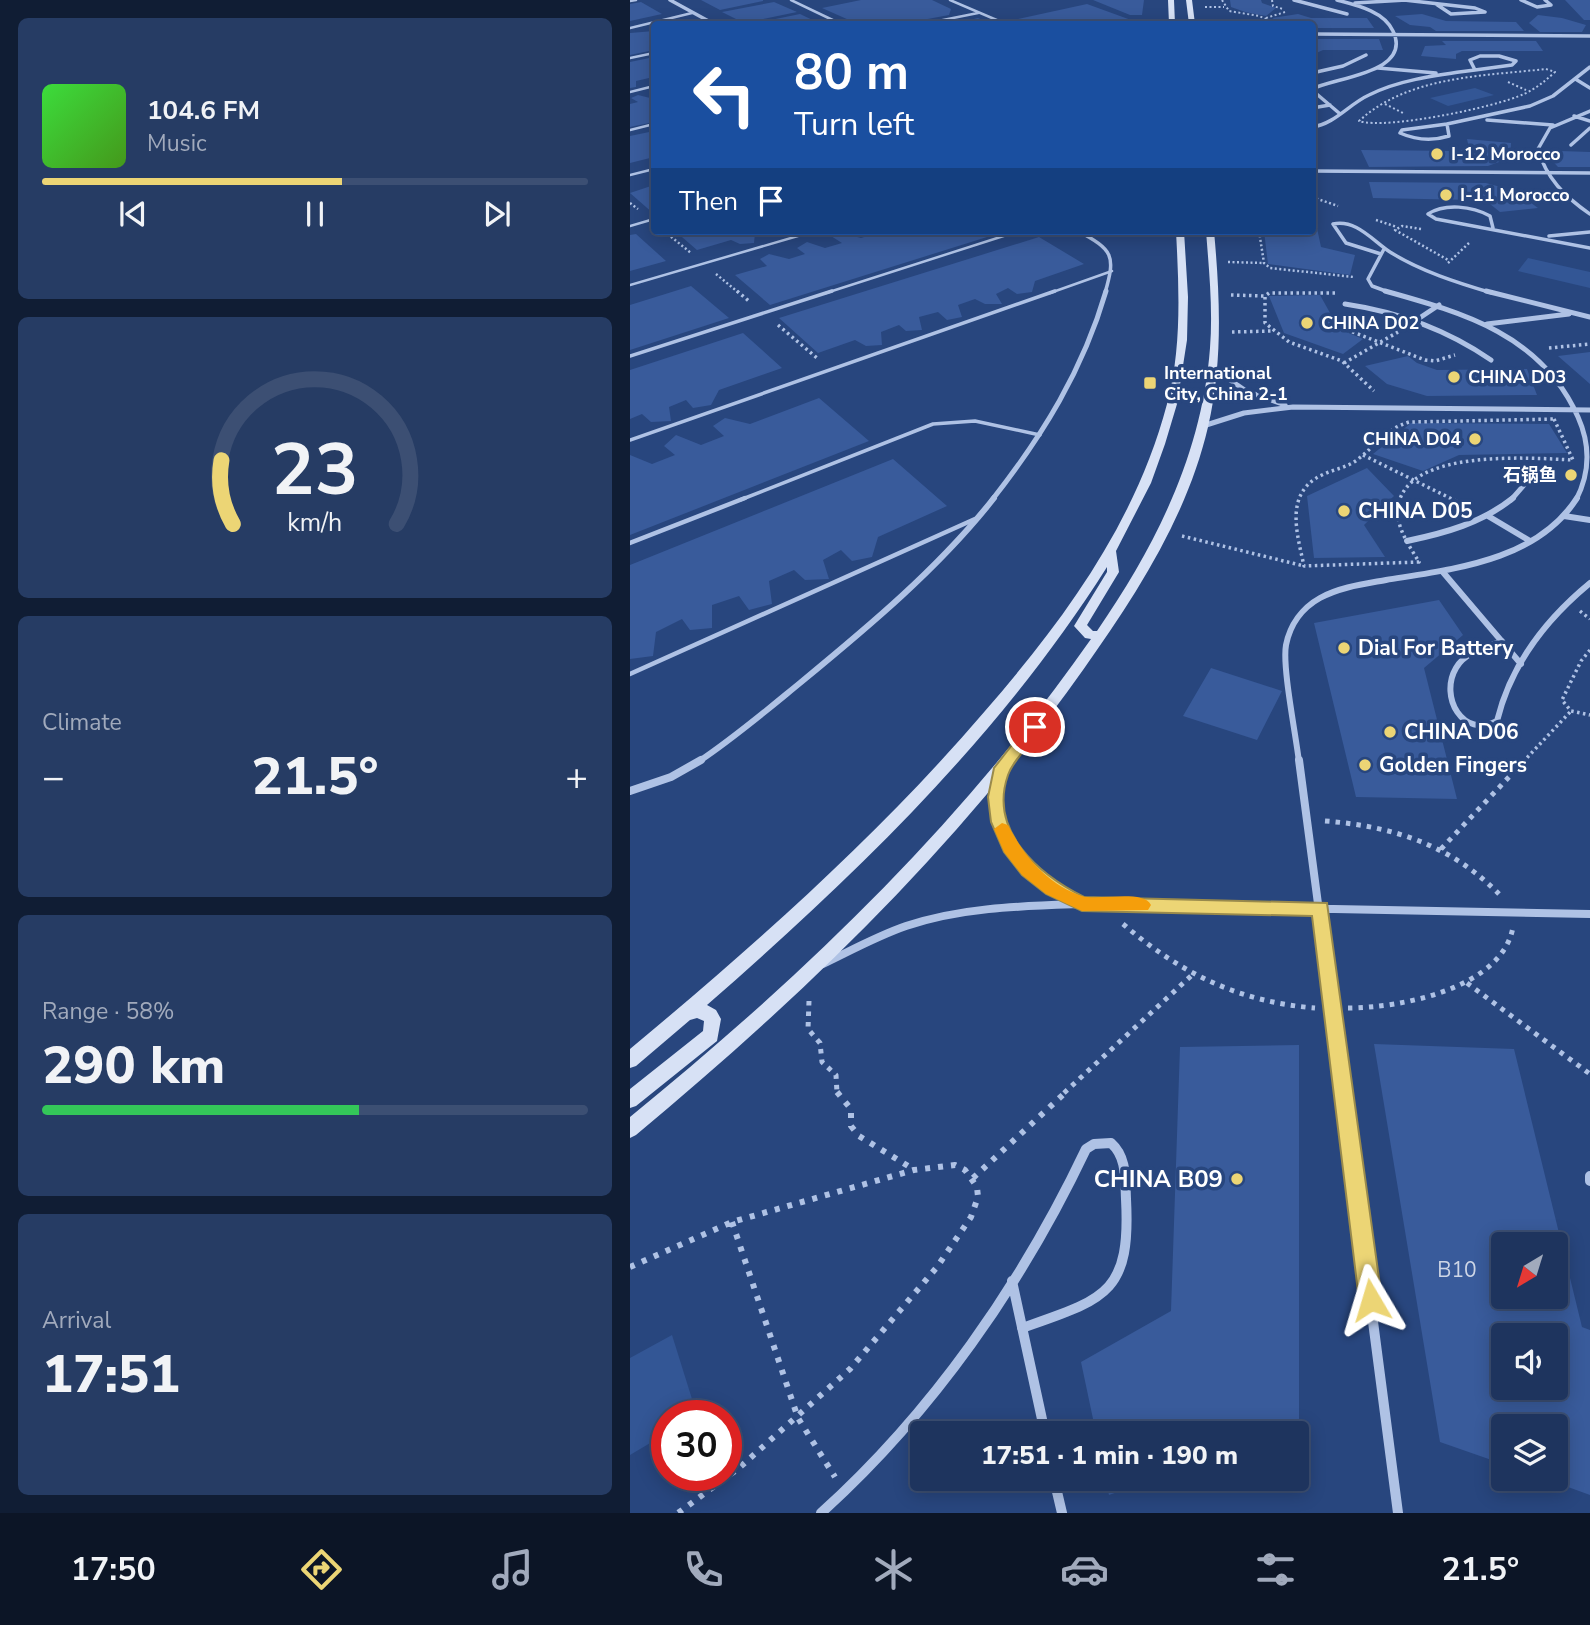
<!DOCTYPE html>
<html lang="en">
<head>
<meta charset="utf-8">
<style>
  body { margin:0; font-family:"Nunito Sans","Noto Sans SC",sans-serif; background:#263c64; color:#f1f3f6; height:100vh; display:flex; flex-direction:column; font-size:26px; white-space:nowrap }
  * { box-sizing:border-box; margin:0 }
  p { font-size:23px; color:#a1aabc }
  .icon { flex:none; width:38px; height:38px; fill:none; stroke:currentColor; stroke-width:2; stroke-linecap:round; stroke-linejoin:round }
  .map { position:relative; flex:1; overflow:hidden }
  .side { display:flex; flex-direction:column; gap:18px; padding:18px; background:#101d34; width:630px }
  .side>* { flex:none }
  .banner { position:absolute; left:21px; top:21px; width:665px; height:214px; border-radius:7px; box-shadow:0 4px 18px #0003,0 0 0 2px #3c4f73; background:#1a4fa0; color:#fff; overflow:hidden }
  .needle { width:46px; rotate:218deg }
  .controls { position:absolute; left:861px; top:1232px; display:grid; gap:14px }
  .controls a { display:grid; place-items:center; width:77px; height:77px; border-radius:7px; background:#1e345e; box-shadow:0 4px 18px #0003,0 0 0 2px #3c4f73; font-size:35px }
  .speed { position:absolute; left:21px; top:1400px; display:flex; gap:14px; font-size:35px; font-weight:700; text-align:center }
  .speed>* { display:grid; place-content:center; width:91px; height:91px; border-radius:50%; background:#1e345e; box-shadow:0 4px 18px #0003,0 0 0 2px #3c4f73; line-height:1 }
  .speed .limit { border:10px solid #d22; background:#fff; color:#111 }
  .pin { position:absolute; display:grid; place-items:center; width:60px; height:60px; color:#fff; margin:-30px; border:4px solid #fff; border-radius:50%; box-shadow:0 2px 7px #0007 }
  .me { position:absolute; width:77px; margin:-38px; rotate:353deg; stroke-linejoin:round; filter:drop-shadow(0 0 5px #0008) }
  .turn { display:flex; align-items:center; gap:24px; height:147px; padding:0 28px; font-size:32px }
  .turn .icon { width:91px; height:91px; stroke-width:2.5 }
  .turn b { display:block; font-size:49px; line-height:60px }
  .then { display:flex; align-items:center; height:66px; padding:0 28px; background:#0003; gap:14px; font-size:26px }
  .big { font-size:52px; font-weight:800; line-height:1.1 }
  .side .tile { flex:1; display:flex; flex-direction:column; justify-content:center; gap:10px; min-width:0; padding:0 24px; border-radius:10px; background:#263c64 }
  .side .dial { align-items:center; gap:0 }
  .dial svg { height:182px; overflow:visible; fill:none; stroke:#3c4f73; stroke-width:7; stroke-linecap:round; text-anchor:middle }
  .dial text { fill:#f1f3f6; stroke:none }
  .song { display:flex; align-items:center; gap:21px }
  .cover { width:84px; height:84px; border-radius:10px; background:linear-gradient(135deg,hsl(120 70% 55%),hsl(100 70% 35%)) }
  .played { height:7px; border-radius:4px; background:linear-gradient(90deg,#ecd575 55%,#3c4f73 55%) }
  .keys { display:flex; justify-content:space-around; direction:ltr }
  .heat { display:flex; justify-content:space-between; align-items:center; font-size:38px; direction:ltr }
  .charge { height:10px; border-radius:5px; background:linear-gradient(90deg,#34c759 58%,#3c4f73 0) }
  .trip { position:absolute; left:280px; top:1421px; width:399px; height:70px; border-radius:7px; background:#1e345e; box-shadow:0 4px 18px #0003,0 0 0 2px #3c4f73; font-weight:800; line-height:70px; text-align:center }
  .dock { display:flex; height:112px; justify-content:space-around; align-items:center; background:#0c1526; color:#a1aabc }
  .dock .icon { width:49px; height:49px }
  .dock .selected { color:#ecd575 }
  .dock b { font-size:32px; color:#f1f3f6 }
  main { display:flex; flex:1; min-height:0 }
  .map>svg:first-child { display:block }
  .green { fill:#335695 }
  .building { fill:#395b9b; fill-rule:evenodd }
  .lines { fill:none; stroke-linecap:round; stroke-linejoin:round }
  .path-far4 { stroke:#afc2e5; stroke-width:2; stroke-dasharray:2 2.5; stroke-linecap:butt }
  .path-far3 { stroke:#afc2e5; stroke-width:2.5; stroke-dasharray:2 2.5; stroke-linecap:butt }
  .path-far2 { stroke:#afc2e5; stroke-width:3.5; stroke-dasharray:2.5 3.5; stroke-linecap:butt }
  .path-far1 { stroke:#afc2e5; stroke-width:5; stroke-dasharray:4.5 6; stroke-linecap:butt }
  .path { stroke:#afc2e5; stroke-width:6; stroke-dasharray:5 8; stroke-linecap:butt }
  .lane-far2 { stroke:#afc2e5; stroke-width:2.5 }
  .lane-far1 { stroke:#afc2e5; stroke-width:3.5 }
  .lane { stroke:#afc2e5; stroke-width:4.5 }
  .street-far4 { stroke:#afc2e5; stroke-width:3.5 }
  .street-far3 { stroke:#afc2e5; stroke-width:5 }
  .street-far2 { stroke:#afc2e5; stroke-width:6 }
  .street-far1 { stroke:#afc2e5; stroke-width:8 }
  .street { stroke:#afc2e5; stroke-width:10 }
  .secondary { fill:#d7e1f5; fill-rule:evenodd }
  .route { fill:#ecd575; stroke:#998a4c; stroke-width:2 }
  .slow { fill:#f59e0b }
  .poi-dot { fill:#ecd575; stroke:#28467e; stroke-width:2.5 }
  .labels { text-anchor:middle; stroke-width:7; stroke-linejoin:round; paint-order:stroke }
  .far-poi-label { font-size:18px; font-weight:bold; fill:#fff; stroke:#28467e; text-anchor:start }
  .poi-label { font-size:21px; font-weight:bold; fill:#fff; stroke:#28467e; text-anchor:start }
  .near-number-label { font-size:21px; fill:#ced6e6 }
  .near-poi-label { font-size:24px; font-weight:bold; fill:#fff; stroke:#28467e; text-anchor:end }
</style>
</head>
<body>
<main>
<section class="side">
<div class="tile">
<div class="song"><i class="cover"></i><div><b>104.6 FM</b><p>Music</p></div></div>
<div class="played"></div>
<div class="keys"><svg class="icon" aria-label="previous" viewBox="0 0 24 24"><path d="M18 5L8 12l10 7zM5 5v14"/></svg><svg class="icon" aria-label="pause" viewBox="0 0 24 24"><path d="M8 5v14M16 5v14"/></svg><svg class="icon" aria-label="next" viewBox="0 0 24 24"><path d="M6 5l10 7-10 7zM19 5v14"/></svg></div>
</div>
<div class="tile dial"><svg viewBox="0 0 100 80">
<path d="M14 69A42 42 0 1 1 86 69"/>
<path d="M14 69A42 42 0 0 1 9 41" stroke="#ecd575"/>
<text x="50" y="56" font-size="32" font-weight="700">23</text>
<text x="50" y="72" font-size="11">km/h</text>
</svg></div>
<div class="tile"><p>Climate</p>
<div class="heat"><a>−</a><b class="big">21.5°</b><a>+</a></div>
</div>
<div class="tile"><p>Range · 58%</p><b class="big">290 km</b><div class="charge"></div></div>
<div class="tile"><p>Arrival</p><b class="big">17:51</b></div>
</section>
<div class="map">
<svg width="960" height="1513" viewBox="0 0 960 1513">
  <rect width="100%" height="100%" fill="#28467e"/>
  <!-- green -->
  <path class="green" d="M845,88L864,95L818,106L800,98Z
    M898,258L960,272V288L888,271Z
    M42,1335L67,1415L37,1416V1433L0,1455V1358Z"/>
  <!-- building -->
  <path class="building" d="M71,0H133V1L90,10Z
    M231,0H302L321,9L319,15L271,24H228L192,8Z
    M463,0H514L512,15H500Z
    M600,0H631L632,3L646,8L636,16L615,12L601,7Z
    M935,0H960V20H954Z
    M11,2L32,14L0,21V4Z
    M144,2L167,12L114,23L92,12Z
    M457,4L512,24H400L388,19Z
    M170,14L191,24H127L126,23Z
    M668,14L681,18H737L744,28H682V24H654L642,18Z
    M792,14L816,21L886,22L894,31H806L800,27L780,25L765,16Z
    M908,15L932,18L956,25L952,32H910L899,23Z
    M348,18L362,24H326V23Z
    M24,31V50L0,55V33Z
    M682,39H749L753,50H693L682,55Z
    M812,41H906L913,51H832L826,54V59L791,56L795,46L816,45Z
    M24,57V81L19,78L6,81V87L0,88V62Z
    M8,95L24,99V122L0,127V104L8,102L1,98Z
    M24,131V157L0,163V136Z
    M837,139L881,143L880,158L858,166L739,167L731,150L830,151L839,148Z
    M930,151L960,152V167H928L916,154Z
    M739,182L856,183L885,191L908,208L870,212L860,204L844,200L743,198Z
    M24,185V214L0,193Z
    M684,214L691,247L725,255L720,275L638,264L634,231H682Z
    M45,231H130L125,233L124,243L110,244L101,240L67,250Z
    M244,231L373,232L140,305L105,275L137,266L130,259L139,254L159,259L175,254L167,248L177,242L195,248L212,243L201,236L209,232L231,238L247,233Z
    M6,234L36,261L0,271V235Z
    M409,237L454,264L405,281L402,292L387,294L378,288L366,294L372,304H355L345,299L328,305L332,317L317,320L308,312L289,317L292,330L276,331L269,325L251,332L252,345L236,346L225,340L188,353L149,318Z
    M61,286L99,318L0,350V305Z
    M690,295L709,329L733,339L713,354L654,333L639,296Z
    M113,333L152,368L89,390L81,405L63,408L56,400L39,407L41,421L21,422L12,414L0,419V370Z
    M960,352V384L928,356Z
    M778,356L787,363L807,370L897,369L907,395L797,396L757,384L735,366Z
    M189,398L239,441L0,535V455L22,464L45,455L34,446L46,435L71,445L94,436L83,426L95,418L120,424Z
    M781,423L919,424L937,453L829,455L793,471L743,454Z
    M263,459L317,506L248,537L242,557L222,561L211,550L193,560L199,579L175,580L164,570L139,581L142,604L119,610L109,596L82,605V628L60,630L52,619L26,632L23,656L0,659V565Z
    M737,468L764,496L734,525L755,557L684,558L677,496Z
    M809,600L833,635L794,668L827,799L726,797L684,623Z
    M581,668L652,691L627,740L553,716Z
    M744,1044L884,1049L952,1327L960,1330V1495L916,1479H926V1426H873V1464L810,1442ZM873,1244H926V1297H873ZM873,1335H926V1388H873Z
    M669,1045V1429L657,1433H466L451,1362L541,1311L550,1047Z
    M475,1479H524L479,1495Z"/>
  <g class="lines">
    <!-- path-far4 -->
    <path class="path-far4" d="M592,0L599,11L629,16L648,24
      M642,0L643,6L653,9
      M575,7H594
      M636,18L655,12
      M916,69L925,72C915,81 907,88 894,94C866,107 756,130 729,121C778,76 853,76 916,69Z
      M878,82L896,90
      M755,104L775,114"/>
    <!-- path-far3 -->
    <path class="path-far3" d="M682,197L708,206
      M0,203L8,209
      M746,220L767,227
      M791,229L772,226L765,230L818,260
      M34,231L61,253
      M629,231L634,263L640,268L724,277
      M598,262L634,263
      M818,263L840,242
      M86,274L109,293"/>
    <!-- path-far2 -->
    <path class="path-far2" d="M107,291L120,302
      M705,293H639L635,296V323L659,342L712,361L744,391
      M601,295L635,296
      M710,320L715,329L795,360L805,361L825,355
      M148,325L187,358
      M602,332L641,331
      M919,348L960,344
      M714,363L768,332
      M924,419L943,460C900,458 776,448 768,507C765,526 780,547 789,562L674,566C667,533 654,493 692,475C704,469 716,468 727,460C745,446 756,429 779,422Z
      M733,455L838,507
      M552,536L674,566
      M950,611L960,619
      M960,650L951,661L932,700L941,711L960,715
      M893,762L941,711"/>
    <!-- path-far1 -->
    <path class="path-far1" d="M695,821C762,826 821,845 869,894
      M811,849L895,760
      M493,924C550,973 609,1002 685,1008
      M837,983L960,1074
      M179,1001L178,1029L190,1043L192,1062L206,1075L207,1093
      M718,1008C769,1008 872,989 883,927
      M434,1093L562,975"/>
    <!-- path -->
    <path class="path" d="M207,1092L221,1109V1126L229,1136L283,1169
      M343,1178L436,1092
      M102,1222L168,1418L205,1477
      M0,1267L102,1222L284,1170L325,1165L335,1170L347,1187L348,1197L341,1217L307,1267L220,1369L109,1468L48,1513"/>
    <!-- lane-far2 -->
    <path class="lane-far2" d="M161,0L211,24
      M320,0L376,24
      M0,1L6,0
      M293,24L348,13
      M0,28L62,13
      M0,58L24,53
      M0,92L24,86
      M0,130L24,124
      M0,175L24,169
      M0,226L24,219
      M0,285L185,231
      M196,293L389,231
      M420,293L482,271"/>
    <!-- lane-far1 -->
    <path class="lane-far1" d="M0,356L202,291
      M0,440L425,291
      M110,500L303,424L345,421L410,435"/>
    <!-- lane -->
    <path class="lane" d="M0,543L115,498
      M0,674L345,519"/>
    <!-- street-far4 -->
    <path class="street-far4" d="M40,0L84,24
      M664,0L717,14
      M774,0L845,8L855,12L821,14L806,4
      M891,0L907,7L921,5L915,0
      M725,3L776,0
      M682,34L960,36
      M850,56H869L886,61L882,65L845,70L840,60Z
      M748,68L806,73
      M682,73L713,66L736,55
      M947,80L960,88
      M682,89C706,77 783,73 763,31C754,11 726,5 707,0
      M682,90L709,113
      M682,108L700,105
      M960,111L920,128L908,149C916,178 935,197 960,214
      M944,116L960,121
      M857,120L923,125
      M817,124L819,136C803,141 786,140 770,133L772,130Z
      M817,124L900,106L923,96L960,67
      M682,127C705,124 719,104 739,95C771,79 809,75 845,70
      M941,145L960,128
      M682,171L960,173
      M863,228L860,216C842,206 815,203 798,214L806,219L960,248
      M448,231C483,250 486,255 475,293
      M919,236L960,232
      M754,249L738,279L742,286L761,293
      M751,254L716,243L703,224C726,219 742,240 760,252C790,271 828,283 862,293"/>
    <!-- street-far3 -->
    <path class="street-far3" d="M755,291C834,313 912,335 948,417C960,444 960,473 946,500
      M856,291L960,317
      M715,304C769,312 816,329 861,360
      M788,319L809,305
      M857,324L939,314
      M584,369L616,391L655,405
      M573,426L614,413L663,407L960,410
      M362,500C413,435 453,370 476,291
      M881,500L907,470"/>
    <!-- street-far2 -->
    <path class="street-far2" d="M858,516L900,541
      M934,516L960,520
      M777,541C815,533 852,523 883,498
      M812,571L891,664
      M872,641C856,647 835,652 826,668C809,697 833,739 867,721C881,664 915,620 960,583
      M68,762C104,738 137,710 170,683C238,627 309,568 364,498
      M669,762C666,735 652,667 656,645C660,625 672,608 690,598C710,587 734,584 756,580C824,569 907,561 947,498"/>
    <!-- street-far1 -->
    <path class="street-far1" d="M669,760L713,1093
      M370,773C364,844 392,872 452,904
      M0,791L41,777L71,760
      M193,964C220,951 247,936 276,926C333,907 393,906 452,904L960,914"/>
    <!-- street -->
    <path class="street" d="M713,1092L768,1513
      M960,1176V1181
      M382,1281L415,1433
      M424,1479L432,1513
      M191,1513C302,1413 392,1284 456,1149L464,1144L481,1143C497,1157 495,1179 496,1199C501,1294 475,1299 392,1328"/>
    <!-- secondary -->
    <path class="secondary" d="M538,0H544L545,24H539Z
      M556,0H562L565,24H559Z
      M546,231H554L558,297L557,340L547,404L535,444L521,483L486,551L489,572L457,625L463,631H467C526,545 572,454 580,348C583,309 579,270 576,231H584C590,297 593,362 578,427C557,517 506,595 453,670C326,849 174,995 6,1135L0,1138V1117C174,975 331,825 461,639L455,638L444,626L477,572V567C371,735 226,875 77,1005L86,1010L91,1019L87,1041L6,1106L0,1108V1089L73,1031L74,1021L67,1018L60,1020L6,1066L0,1068V1049C126,944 249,835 355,711C434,620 506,522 537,404C552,348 549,289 546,231Z"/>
  </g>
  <!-- route -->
  <path class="route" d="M405,721L413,727C403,743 384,758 378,775C358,832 410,875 454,897L697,903L752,1300L749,1309L741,1312L733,1309L729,1300L682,916L452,911L416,894L392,875L374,852L361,822L358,797L364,768L399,723Z"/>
  <!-- slow -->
  <path class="slow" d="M372,823L378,825C394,856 417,884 452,896C468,901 513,889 521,905L518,910L452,911L416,894L392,875L374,852L364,829Z"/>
  <!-- markers -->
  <g class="poi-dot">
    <circle cx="807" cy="154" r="7"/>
    <circle cx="816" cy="195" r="7"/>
    <circle cx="677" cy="323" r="7"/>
    <circle cx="824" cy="377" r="7"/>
    <rect x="513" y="376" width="14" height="14" rx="3.5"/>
    <circle cx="845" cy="439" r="7"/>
    <circle cx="941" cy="475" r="7"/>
    <circle cx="714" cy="511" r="7"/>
    <circle cx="714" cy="648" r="7"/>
    <circle cx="760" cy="732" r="7"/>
    <circle cx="735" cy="765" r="7"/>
    <circle cx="607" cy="1179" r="7"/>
  </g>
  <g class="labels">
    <!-- far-poi labels -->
    <g class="far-poi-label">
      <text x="821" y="160">I-12 Morocco</text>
      <text x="830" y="201">I-11 Morocco</text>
      <text x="691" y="329">CHINA D02</text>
      <text x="534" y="379">International<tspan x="534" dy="21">City, China 2-1</tspan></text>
      <text x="838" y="383">CHINA D03</text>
      <text x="831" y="445" text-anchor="end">CHINA D04</text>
      <text x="927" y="481" text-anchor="end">石锅鱼</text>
    </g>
    <!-- poi labels -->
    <g class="poi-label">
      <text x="728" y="518">CHINA D05</text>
      <text x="728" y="655">Dial For Battery</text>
      <text x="774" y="739">CHINA D06</text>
      <text x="749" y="772">Golden Fingers</text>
    </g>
    <!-- near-number labels -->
    <g class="near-number-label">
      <text x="827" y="1277">B10</text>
    </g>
    <!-- near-poi labels -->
    <g class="near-poi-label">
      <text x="593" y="1187">CHINA B09</text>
    </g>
  </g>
</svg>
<div class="controls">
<a><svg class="needle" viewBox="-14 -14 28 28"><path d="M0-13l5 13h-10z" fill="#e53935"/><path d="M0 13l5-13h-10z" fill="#a1aabc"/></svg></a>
<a><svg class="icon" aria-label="sound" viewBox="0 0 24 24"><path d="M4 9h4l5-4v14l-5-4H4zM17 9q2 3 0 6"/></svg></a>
<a><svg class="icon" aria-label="layers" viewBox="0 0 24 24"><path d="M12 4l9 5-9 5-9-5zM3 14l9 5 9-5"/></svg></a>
</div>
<div class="speed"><div class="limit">30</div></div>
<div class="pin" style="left:405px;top:727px;background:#d93025"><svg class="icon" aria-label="arrive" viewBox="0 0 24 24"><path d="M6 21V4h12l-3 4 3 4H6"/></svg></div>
<svg class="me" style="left:741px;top:1300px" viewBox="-20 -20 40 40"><path d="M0-17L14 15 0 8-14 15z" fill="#ecd575" stroke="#fff" stroke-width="4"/></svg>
<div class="trip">17:51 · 1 min · 190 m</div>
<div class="banner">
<div class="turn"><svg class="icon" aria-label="left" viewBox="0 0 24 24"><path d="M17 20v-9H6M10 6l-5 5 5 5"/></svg><div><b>80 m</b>Turn left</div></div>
<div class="then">Then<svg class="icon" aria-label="arrive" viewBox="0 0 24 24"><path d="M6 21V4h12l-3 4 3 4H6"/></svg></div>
</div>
</div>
</main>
<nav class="dock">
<b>17:50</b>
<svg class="icon selected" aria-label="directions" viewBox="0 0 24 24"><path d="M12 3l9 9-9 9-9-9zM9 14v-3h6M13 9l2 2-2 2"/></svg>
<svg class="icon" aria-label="music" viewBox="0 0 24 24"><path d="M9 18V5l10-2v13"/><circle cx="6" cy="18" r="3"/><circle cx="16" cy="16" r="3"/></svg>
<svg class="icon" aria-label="phone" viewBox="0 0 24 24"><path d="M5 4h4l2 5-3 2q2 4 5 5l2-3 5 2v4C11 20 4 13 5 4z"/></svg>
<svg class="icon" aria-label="climate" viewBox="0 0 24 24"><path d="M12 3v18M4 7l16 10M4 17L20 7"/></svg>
<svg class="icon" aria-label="car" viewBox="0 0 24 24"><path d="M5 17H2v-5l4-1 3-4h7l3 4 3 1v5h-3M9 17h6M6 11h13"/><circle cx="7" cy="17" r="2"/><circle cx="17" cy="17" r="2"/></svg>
<svg class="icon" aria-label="filters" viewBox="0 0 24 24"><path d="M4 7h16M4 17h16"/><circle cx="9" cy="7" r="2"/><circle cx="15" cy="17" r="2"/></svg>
<b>21.5°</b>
</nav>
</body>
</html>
